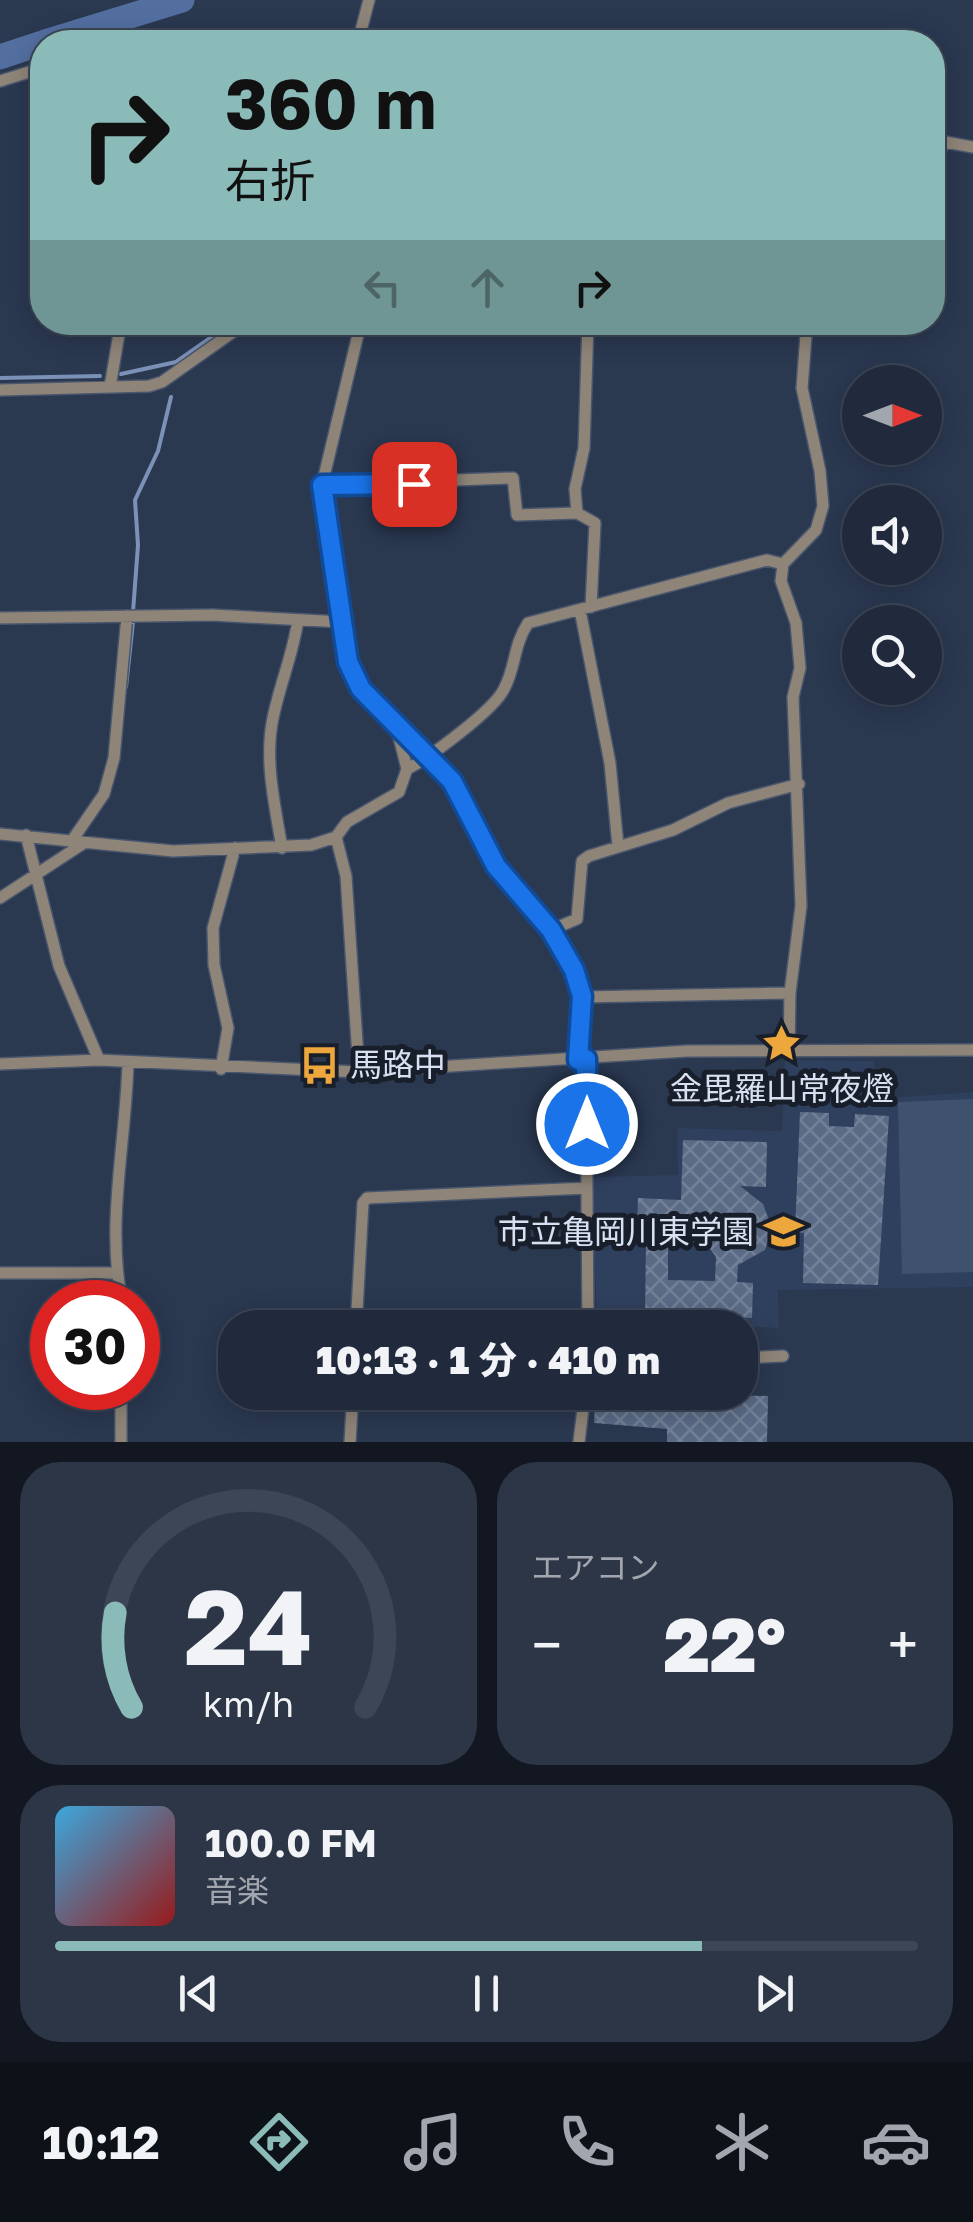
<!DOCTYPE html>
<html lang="ja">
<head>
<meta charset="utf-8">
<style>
  body { margin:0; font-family:"Golos Text","Noto Sans JP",sans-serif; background:#2d3647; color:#f1f3f6; height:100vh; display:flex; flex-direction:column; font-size:38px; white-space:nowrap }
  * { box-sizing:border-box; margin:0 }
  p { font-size:32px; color:#a2a7af }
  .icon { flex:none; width:55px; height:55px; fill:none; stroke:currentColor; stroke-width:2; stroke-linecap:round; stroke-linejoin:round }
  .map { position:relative; height:1442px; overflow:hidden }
  .side { display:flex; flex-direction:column; gap:20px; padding:20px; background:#121721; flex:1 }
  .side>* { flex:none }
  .guide { position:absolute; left:30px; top:30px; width:915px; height:305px; border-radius:40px; box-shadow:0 5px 25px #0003,0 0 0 2px #3d4656; background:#8bbbb9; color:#111; overflow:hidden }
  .needle { width:65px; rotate:90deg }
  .fabs { position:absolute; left:842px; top:365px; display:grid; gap:20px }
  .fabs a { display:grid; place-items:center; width:100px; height:100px; border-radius:50%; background:#202a3c; box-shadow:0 5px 25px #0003,0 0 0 2px #3d4656; font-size:50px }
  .speed { position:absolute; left:30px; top:1280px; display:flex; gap:20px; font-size:50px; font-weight:700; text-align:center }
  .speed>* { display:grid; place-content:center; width:130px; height:130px; border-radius:50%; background:#202a3c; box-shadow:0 5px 25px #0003,0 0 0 2px #3d4656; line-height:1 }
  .speed .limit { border:15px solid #d22; background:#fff; color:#111 }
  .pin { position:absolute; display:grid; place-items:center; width:85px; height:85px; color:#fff; margin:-42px; border-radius:20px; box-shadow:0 5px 15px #0006 }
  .me { position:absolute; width:110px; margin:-55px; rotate:0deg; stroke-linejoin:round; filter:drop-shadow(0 0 8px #0008) }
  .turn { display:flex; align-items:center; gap:35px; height:210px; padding:0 30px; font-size:45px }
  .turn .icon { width:130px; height:130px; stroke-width:2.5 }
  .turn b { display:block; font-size:70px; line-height:85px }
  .lanes { display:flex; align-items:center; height:95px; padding:0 30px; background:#0003; justify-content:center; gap:50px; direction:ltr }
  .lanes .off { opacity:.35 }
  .big { font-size:75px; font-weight:800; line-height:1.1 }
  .side .tile { flex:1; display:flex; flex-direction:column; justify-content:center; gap:15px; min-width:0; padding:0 35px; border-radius:40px; background:#2d3647 }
  .side .dial { align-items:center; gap:0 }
  .dial svg { height:260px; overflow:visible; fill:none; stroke:#3d4656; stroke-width:7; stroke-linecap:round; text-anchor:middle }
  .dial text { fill:#f1f3f6; stroke:none }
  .song { display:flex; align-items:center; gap:30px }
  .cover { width:120px; height:120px; border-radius:15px; background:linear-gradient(135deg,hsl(200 70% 55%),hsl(0 70% 35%)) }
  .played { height:10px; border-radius:5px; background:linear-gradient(90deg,#8bbbb9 75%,#3d4656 75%) }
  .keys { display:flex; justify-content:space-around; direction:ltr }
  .heat { display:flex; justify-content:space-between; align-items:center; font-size:55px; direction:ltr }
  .side .tiles { flex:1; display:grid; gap:20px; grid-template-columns:1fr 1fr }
  .tile:last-child { grid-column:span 2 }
  .trip { position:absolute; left:218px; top:1310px; width:540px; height:100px; border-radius:40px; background:#202a3c; box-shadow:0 5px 25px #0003,0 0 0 2px #3d4656; font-weight:800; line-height:100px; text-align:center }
  .tabs { display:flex; height:160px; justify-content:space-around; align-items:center; background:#0d1118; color:#a2a7af }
  .tabs .icon { width:70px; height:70px }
  .tabs .on { color:#8bbbb9 }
  .tabs b { font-size:45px; color:#f1f3f6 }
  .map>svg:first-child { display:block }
  .built { fill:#2f405e }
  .park { fill:#40516e }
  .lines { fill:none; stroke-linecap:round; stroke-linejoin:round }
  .stream { stroke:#7b91b8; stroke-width:4 }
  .river { stroke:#536fa0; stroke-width:25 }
  .building { fill:url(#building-cross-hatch); fill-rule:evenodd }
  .minor-casing { stroke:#49566d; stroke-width:14 }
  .minor { stroke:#8e8478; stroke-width:11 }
  .route-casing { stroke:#114b97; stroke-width:25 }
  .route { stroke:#1a73e8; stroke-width:18 }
  .labels { text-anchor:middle; stroke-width:10; stroke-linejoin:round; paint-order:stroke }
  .poi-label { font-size:32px; fill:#d8e1f1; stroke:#191f2a; text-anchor:start }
</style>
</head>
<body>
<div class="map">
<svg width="973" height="1442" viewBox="0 0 973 1442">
  <defs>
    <pattern id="building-cross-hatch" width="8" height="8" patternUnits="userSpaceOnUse" patternTransform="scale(2.5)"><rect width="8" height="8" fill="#5b6b86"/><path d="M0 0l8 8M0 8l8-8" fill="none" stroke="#728098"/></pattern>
  </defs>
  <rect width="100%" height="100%" fill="#2a3850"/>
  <!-- built -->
  <path class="built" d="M785,1060L874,1061L876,1099L973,1092V1287L778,1290L779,1328L597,1319L592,1177L678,1175L677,1128L782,1131Z"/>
  <!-- park -->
  <path class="park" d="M973,1099V1272L902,1274L898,1102Z"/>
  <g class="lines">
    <!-- stream -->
    <path class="stream" d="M121,374L176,362L233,322
      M0,378L100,376
      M133,612L138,545L135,500L158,451L171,397
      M126,687L133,622"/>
    <!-- river -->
    <path class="river" d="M45,42L182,0
      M0,57L42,43"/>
  </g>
  <!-- building -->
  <path class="building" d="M800,1112L829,1113V1126L854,1127L855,1114L889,1116L878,1285L803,1283L804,1233L795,1232Z
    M683,1140L767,1142L766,1187L740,1186L763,1204L772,1228L765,1250L738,1265L737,1282L753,1283L752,1318L645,1314L646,1241L644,1231L637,1230L638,1198L681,1200ZM668,1242L706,1243L716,1257L715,1281L668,1280Z
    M596,1392L768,1396L767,1442H667V1429L594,1423Z"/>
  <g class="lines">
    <defs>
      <path id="minor" d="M358,42L369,0
        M0,81L42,68
        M932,163L945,142L973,147
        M361,322L322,485L348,661L361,689L452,781L496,866L551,930L574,970L582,997L578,1060
        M110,387L121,322
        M0,390L149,386L162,382L247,322
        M322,485L513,478L517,515L577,513L595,523L591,607
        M577,513L575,489L584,448L588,322
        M580,610L610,763L618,846
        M0,618L212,615L342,622
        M407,769C429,758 494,710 504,689C516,667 513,646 528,623L767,560L783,564
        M0,834L173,851L311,845L336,837L347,822L399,792L407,769L396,725
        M26,835L59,966L99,1060
        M336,837L346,876L359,1072
        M71,842L104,794L114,758L127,616
        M282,848C275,806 264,760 273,718C280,684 293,654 298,620
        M0,898L84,843
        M551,930L577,919L582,861L589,856L673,830L728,803L799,784
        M582,997L790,993
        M789,1051L790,993L801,906L793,697L800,668L796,623L781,581L783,564L816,530L823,506L820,471L802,388L807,322
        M586,1059L588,1328
        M0,1064L99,1060L359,1072L687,1051L973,1050
        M221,1069L228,1028L214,965L213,928L235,848
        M0,1273H116
        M122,1302C106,1223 126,1142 128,1062
        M356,1328L363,1203L367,1198L587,1188
        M740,1358L783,1356
        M121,1388V1442
        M350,1442L353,1392
        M579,1442L585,1392"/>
    </defs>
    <!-- minor casing -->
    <use href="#minor" class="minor-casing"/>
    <!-- minor -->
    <use href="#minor" class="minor"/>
  </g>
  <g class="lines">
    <defs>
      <path id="route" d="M414,484L322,485L348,662L361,689L452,781L496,866L551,930L574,970L582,996L578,1060L586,1059L587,1124"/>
    </defs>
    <!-- route casing -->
    <use href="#route" class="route-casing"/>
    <!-- route -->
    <use href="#route" class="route"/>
  </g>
  <!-- icons -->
  <defs>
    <symbol id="sight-bare" viewBox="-9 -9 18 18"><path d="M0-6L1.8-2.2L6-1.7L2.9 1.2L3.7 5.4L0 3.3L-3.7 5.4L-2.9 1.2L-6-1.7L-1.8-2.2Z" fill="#eea73c" stroke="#191f2a" stroke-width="2.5" paint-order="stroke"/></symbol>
    <symbol id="bus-bare" viewBox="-9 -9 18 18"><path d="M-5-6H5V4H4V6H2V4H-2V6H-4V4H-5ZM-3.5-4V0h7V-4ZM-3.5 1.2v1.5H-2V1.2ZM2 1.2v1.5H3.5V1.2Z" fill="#eea73c" stroke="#191f2a" stroke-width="2.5" paint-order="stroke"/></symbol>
    <symbol id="school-bare" viewBox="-9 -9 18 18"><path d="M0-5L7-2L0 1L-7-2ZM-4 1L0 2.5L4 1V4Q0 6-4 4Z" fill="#eea73c" stroke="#191f2a" stroke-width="2.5" paint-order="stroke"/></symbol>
  </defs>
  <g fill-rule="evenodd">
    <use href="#sight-bare" x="754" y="1016" width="55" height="55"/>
    <use href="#bus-bare" x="292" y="1038" width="55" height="55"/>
    <use href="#school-bare" x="756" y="1204" width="55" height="55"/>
  </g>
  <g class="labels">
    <!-- poi labels -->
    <g class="poi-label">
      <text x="350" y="1076">馬路中</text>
      <text x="782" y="1100" text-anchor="middle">金毘羅山常夜燈</text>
      <text x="754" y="1243" text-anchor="end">市立亀岡川東学園</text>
    </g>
  </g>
</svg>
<div class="fabs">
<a><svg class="needle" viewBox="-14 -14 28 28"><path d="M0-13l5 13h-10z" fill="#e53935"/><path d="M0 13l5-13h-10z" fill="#a2a7af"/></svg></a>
<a><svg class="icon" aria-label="sound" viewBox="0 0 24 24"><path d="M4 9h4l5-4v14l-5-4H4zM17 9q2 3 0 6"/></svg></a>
<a><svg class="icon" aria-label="search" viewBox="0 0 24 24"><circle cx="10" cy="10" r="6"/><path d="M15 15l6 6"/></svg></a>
</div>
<div class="speed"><div class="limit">30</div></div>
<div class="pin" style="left:414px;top:484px;background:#d93025"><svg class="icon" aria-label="arrive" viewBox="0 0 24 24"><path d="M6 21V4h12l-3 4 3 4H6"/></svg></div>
<svg class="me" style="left:587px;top:1124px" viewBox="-20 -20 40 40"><circle r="17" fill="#1a73e8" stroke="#fff" stroke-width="3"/><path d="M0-11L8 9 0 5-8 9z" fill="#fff"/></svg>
<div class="trip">10:13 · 1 分 · 410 m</div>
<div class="guide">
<div class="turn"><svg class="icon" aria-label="right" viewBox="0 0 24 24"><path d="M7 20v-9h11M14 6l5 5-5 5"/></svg><div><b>360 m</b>右折</div></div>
<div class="lanes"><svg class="icon off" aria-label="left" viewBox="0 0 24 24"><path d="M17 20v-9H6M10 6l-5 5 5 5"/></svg><svg class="icon off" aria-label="ahead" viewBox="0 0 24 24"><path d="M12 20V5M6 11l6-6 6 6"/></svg><svg class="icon" aria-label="right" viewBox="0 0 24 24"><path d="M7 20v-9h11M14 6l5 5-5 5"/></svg></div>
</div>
</div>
<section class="side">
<div class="tiles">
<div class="tile dial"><svg viewBox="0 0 100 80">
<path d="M14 69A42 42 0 1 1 86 69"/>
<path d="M14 69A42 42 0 0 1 9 40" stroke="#8bbbb9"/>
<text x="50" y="56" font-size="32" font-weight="700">24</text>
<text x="50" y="72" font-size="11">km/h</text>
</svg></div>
<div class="tile"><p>エアコン</p>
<div class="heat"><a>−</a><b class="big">22°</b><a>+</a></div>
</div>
<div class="tile">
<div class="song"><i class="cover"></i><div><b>100.0 FM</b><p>音楽</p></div></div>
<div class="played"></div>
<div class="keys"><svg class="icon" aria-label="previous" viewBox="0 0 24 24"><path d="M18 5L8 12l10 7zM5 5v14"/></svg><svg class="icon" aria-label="pause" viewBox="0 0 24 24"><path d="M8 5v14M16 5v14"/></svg><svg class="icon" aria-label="next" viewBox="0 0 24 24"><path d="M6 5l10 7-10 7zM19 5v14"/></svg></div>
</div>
</div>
</section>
<nav class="tabs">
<b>10:12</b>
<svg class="icon on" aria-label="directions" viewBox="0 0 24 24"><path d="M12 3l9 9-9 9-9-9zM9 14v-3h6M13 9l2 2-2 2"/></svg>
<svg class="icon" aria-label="music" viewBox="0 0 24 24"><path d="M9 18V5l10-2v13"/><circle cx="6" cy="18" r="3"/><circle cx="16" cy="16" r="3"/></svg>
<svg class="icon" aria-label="phone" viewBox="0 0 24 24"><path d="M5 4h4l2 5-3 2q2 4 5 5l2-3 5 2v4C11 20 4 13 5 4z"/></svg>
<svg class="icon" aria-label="climate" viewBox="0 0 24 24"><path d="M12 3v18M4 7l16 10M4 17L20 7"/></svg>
<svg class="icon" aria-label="car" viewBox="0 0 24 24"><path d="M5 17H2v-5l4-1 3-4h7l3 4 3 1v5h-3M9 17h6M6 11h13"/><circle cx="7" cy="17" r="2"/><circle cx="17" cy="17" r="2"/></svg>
</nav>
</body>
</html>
